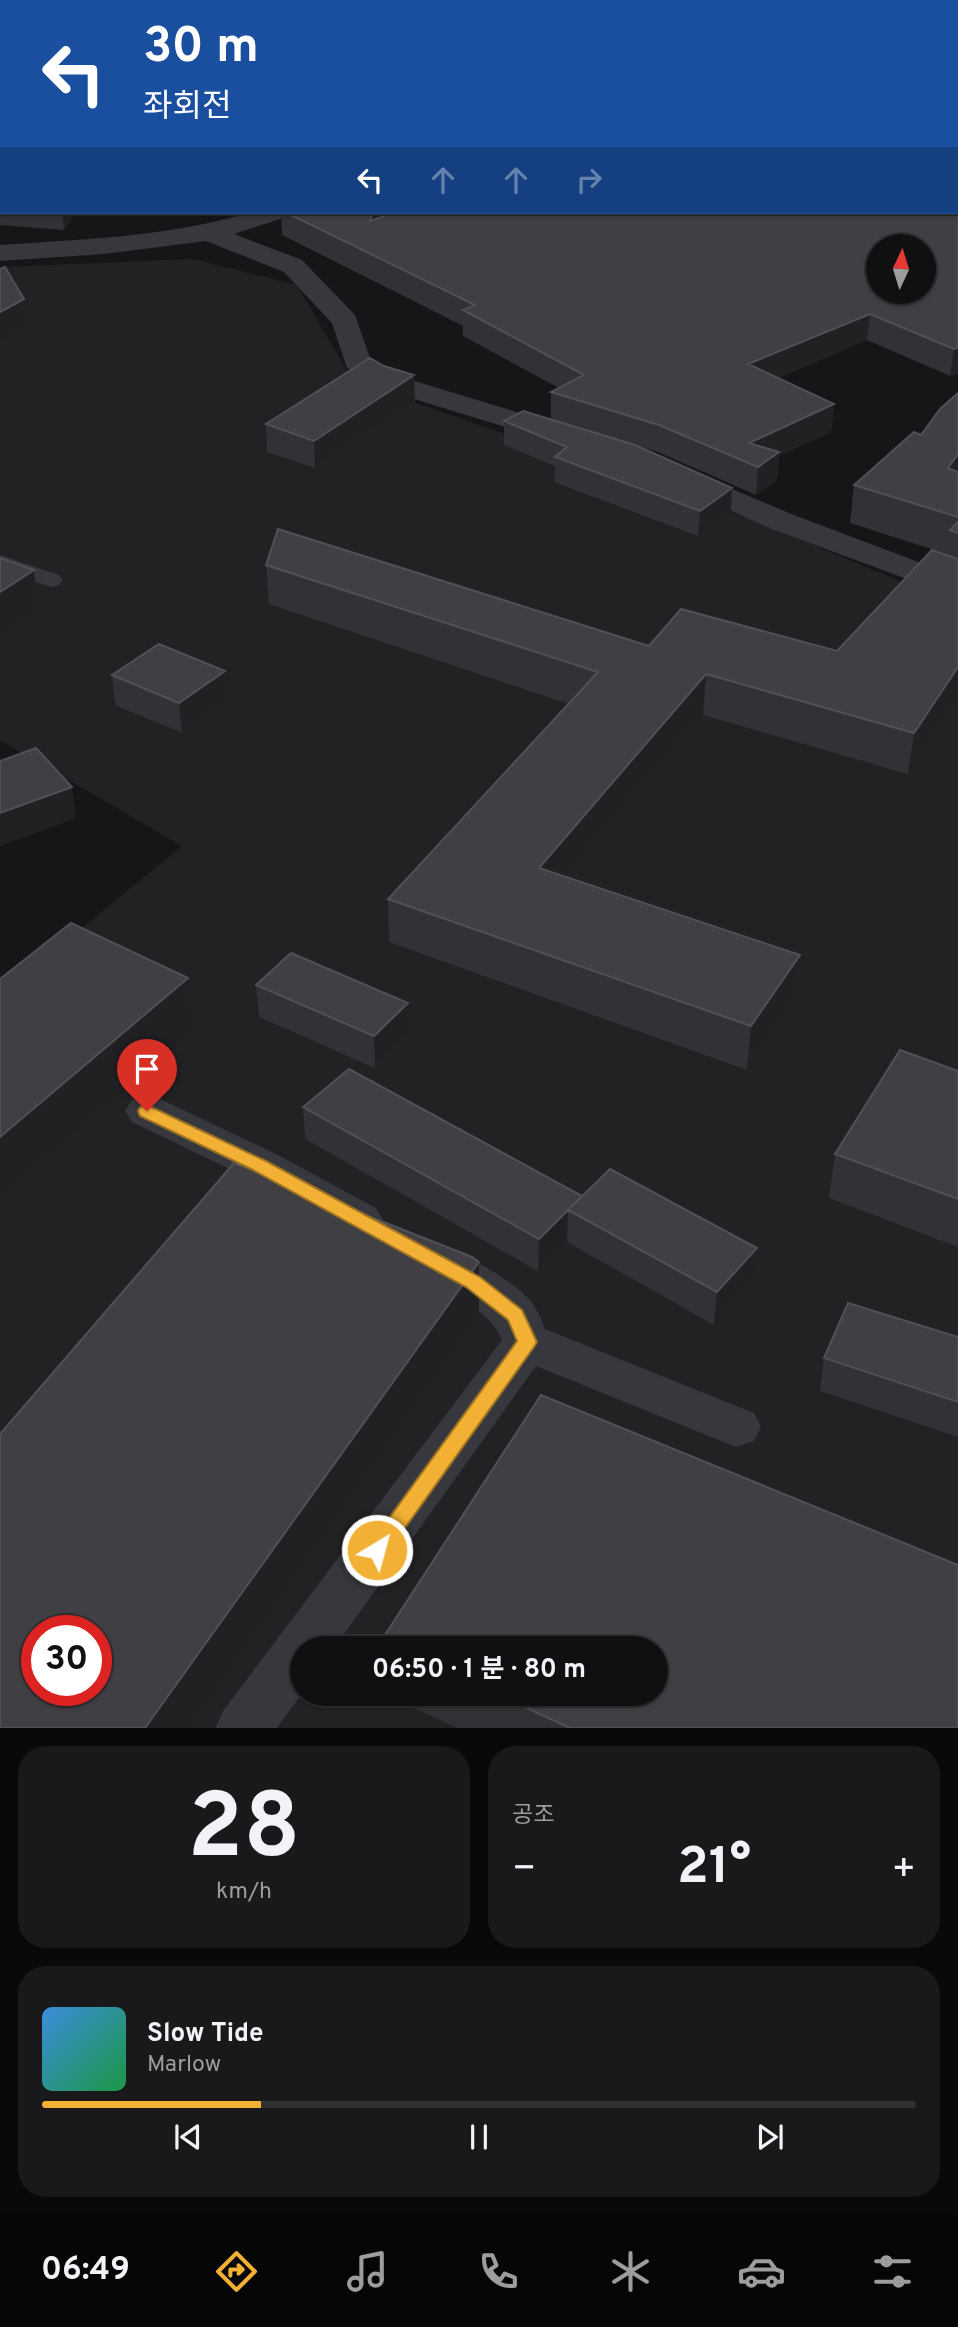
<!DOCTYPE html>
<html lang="ko">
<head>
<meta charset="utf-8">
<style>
  body { margin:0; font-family:Overpass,"Noto Sans KR",sans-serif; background:#19191b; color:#f1f3f6; height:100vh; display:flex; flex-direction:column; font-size:26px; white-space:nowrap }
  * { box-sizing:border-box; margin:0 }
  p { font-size:23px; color:#9c9d9f }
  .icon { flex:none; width:38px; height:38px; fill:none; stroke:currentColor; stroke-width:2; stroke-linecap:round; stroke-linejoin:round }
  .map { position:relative; height:1728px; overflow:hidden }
  .drawer { display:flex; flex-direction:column; gap:18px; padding:18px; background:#09090a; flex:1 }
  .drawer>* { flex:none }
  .top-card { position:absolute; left:0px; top:0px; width:959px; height:214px; box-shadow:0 2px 5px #0004,0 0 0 2px #303032; background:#1a4fa0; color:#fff; overflow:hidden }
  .needle { width:46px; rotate:4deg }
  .controls { position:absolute; left:866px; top:234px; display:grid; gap:14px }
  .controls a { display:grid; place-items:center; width:70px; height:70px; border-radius:50%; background:#101012; box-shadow:0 2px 5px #0004,0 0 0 2px #303032; font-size:35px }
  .speed { position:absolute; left:21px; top:1615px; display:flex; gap:14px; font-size:35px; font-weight:700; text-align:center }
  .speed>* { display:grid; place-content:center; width:91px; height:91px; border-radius:50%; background:#101012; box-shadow:0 2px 5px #0004,0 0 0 2px #303032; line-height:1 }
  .speed .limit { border:10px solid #d22; background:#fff; color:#111 }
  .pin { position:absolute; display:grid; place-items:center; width:60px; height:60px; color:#fff; margin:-72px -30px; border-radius:50% 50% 50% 0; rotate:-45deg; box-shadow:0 0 7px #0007 }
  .pin .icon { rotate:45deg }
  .me { position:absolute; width:77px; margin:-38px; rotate:37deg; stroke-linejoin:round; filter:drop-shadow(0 0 5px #0008) }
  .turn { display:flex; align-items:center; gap:24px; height:147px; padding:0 28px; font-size:32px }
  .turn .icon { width:91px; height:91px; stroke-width:2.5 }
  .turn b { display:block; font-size:49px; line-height:60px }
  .lanes { display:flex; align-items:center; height:66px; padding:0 28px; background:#0003; justify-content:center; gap:35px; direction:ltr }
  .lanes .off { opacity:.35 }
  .big { font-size:52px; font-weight:700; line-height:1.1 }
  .drawer .tile { flex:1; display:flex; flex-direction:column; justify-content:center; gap:10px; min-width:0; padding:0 24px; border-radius:28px; background:#19191b }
  .drawer .dial { align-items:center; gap:0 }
  .dial b { font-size:91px; line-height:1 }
  .song { display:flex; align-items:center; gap:21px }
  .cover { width:84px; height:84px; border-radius:10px; background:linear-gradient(135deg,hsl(210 70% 55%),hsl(140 70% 35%)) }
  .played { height:7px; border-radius:4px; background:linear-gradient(90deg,#f2b134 25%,#303032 25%) }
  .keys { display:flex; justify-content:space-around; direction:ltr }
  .heat { display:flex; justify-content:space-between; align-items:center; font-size:38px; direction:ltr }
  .drawer .tiles { flex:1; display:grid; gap:18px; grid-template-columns:1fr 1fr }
  .tile:last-child { grid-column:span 2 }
  .trip { position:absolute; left:290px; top:1636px; width:378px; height:70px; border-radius:35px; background:#101012; box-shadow:0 2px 5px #0004,0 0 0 2px #303032; font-weight:700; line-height:70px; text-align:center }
  .menu { display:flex; height:112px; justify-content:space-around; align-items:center; background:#060607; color:#9c9d9f }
  .menu .icon { width:49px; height:49px }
  .menu .active { color:#f2b134 }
  .menu b { font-size:32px; color:#f1f3f6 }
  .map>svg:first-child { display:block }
  .built { fill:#222225; fill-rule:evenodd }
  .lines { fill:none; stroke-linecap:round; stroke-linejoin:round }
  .service { fill:#37383d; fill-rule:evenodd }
  .minor { fill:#37383d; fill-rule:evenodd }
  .tertiary { fill:#37383d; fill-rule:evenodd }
  .wall { fill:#323236 }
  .shaded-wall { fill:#212124 }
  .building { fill:#3f3f44; stroke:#4f5156; stroke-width:2; fill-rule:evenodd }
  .route { fill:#f2b134; stroke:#9d7322; stroke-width:2 }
</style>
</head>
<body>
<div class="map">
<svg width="958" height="1729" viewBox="0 0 958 1729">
  <rect width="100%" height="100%" fill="#161618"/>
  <!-- built -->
  <path class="built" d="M193,259L297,285L353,381L751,519L958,605V1728H0V995L182,846L0,740V267ZM37,1631H96V1690H37ZM303,1648H656V1694H303Z"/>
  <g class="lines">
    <!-- service -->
    <path class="service" d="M0,555L59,575L63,580L59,585L51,587L0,570Z"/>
    <!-- minor -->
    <path class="minor" d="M251,212H289L286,217L234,234L302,260L355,315L370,358L405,378L569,428L573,434L569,440L558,443L547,440L385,390L347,368L332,323L284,272L206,241L104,254L0,261V245C85,239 170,237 251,212Z
      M684,469L794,515L958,577V598L772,529L673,485L669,478L673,471Z
      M147,1096L162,1100L276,1154L376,1208L383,1220L376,1232L360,1237L344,1232L244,1176L132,1122L125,1111L132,1100Z
      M434,1244C461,1252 517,1281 533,1304C538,1312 542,1321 545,1329L754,1413L761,1427L754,1441L736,1447L536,1366L334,1648H303V1692L276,1729H215L223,1711L502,1340C484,1298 428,1292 411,1261L418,1249Z"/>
    <!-- tertiary -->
    <path class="tertiary" d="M222,0H250L221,2Z
      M2,39V53L0,54V40Z"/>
  </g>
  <!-- wall -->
  <path class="wall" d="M958,0V373L950,376L867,340L778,378L834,404L831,432L779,456L777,480L756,495L658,452L641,447L732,488L731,513L698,536L554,482L555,466L504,445V421L551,419V392L559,388L463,336V326L282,235L281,212H382L380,217L957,212Z
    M0,73H2V212H77L64,230L0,225Z
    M958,393V699L908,774L703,715L566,877L800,955L796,998L747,1070L389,942L388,899L569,704L269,604L266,565L649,646L837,651L947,555V554L850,523L854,485L921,435Z
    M415,402L315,468L267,452L266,424Z
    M225,671L228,701L182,733L115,705L112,675Z
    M256,985L408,1003L409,1034L375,1068L259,1017Z
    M958,1071V1247L829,1198L835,1154Z
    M303,1107L582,1196L757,1248L754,1281L714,1325L567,1242L538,1271L305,1139Z
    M958,1337V1437L820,1391L824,1358Z
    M541,1395L958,1565V1728H457L384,1694H656V1648H382L381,1641Z"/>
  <!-- shaded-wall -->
  <path class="shaded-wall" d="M62,212H77L64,230Z
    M373,212H382L371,246L370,221Z
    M24,299L27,325L0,340V312Z
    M870,314L867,340L746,391L748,364Z
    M958,348V373L950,376L954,349Z
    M414,375L415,402L315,468L314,441Z
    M834,404L831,432L779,456L777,480L756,495L758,467L749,443Z
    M958,454V485L948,468Z
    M732,488L731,513L698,536L700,511Z
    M34,570L39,610L0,636V592Z
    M958,667V699L908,774L914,733Z
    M225,671L228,701L182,733L179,703Z
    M706,674L703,715L538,910L539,868Z
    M72,787L76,818L0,846V813Z
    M800,955L796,998L747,1070L751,1026Z
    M188,978L193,1030L0,1197V1137Z
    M408,1003L409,1034L375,1068L374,1036Z
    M582,1196L568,1210L567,1242L538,1271L539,1239Z
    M757,1248L754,1281L714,1325L717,1292Z
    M479,1262V1315L190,1728H145Z"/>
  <!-- building -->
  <path class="building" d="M265,0H958V348L954,349L870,314L748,364L834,404L749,443L779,452L758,467L659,425L551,392L584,375L463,310L475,305L285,212H373L370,221L396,212H957V2H260ZM878,247H924V292H878Z
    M0,73H2V200H0Z
    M5,267L24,299L0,312V269Z
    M370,358L384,366L414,375L314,441L266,424Z
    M958,393V454L948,468L958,472V517L854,485L914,432L921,435L940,409Z
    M523,411L635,445L732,488L700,511L555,457L567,447L504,421Z
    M958,522V533L950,530Z
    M278,529L649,646L681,609L837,651L932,550L958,559V667L914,733L706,674L539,868L800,955L751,1026L388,899L598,672L266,565Z
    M0,558L34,570L0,592Z
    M159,644L225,671L179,703L112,675Z
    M36,748L72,787L0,813V761Z
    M71,923L188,978L0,1137V979Z
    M291,953L408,1003L374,1036L256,985Z
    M900,1050L958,1071V1199L835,1154Z
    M349,1069L582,1196L539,1239L303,1107Z
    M234,1163L472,1257L479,1262L145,1728H0V1434ZM37,1631H96V1690H37Z
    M610,1169L757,1248L717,1292L568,1210Z
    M848,1303L958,1337V1402L824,1358Z
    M541,1395L958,1565V1728H570L496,1694H656V1648H398L381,1641Z"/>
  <!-- route -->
  <path class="route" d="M147,1105L266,1161L456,1264L480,1277L522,1310L537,1342L534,1347L385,1556L377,1559L369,1556L366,1550L517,1341L508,1320L466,1287L442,1274L253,1170L140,1116L138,1111L140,1107Z"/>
</svg>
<div class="controls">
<a><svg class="needle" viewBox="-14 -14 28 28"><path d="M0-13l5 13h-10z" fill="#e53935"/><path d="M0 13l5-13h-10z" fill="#9c9d9f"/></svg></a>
</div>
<div class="speed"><div class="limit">30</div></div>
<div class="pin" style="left:147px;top:1111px;background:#d93025"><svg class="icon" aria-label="arrive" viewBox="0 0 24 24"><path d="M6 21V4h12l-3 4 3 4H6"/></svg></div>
<svg class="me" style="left:377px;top:1550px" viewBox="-20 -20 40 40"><circle r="17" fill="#f2b134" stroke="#fff" stroke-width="3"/><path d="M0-11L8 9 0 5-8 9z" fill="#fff"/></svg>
<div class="trip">06:50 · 1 분 · 80 m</div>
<div class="top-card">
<div class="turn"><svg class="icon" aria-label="left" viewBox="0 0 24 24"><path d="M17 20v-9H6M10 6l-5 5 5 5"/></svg><div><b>30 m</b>좌회전</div></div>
<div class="lanes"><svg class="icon" aria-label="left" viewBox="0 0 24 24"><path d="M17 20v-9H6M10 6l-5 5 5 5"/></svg><svg class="icon off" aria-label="ahead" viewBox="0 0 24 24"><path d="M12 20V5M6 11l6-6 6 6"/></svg><svg class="icon off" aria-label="ahead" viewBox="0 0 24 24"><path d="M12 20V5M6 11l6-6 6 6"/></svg><svg class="icon off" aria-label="right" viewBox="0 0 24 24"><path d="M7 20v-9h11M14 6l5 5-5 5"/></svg></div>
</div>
</div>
<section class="drawer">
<div class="tiles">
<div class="tile dial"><b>28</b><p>km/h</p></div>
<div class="tile"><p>공조</p>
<div class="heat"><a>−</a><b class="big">21°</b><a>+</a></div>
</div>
<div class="tile">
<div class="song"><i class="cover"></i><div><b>Slow Tide</b><p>Marlow</p></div></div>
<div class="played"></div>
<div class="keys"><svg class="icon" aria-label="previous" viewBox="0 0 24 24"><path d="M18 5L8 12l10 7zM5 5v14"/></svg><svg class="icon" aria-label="pause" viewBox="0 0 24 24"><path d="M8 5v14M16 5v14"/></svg><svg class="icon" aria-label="next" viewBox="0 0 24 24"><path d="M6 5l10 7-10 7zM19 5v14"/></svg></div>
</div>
</div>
</section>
<nav class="menu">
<b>06:49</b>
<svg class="icon active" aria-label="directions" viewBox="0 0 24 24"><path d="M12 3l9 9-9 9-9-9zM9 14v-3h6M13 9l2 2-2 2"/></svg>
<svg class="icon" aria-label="music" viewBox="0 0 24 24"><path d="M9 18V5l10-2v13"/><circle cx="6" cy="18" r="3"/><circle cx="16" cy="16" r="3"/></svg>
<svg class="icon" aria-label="phone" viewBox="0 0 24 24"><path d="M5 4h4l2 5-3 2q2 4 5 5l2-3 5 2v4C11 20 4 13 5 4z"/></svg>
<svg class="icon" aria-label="climate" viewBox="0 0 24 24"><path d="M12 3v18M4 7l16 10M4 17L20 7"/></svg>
<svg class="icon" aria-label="car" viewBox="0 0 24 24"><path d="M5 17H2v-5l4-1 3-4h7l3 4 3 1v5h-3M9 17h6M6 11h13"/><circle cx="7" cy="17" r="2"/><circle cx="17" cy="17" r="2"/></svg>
<svg class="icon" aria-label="filters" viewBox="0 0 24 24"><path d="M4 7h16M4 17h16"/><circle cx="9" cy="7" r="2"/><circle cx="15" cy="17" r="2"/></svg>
</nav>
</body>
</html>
